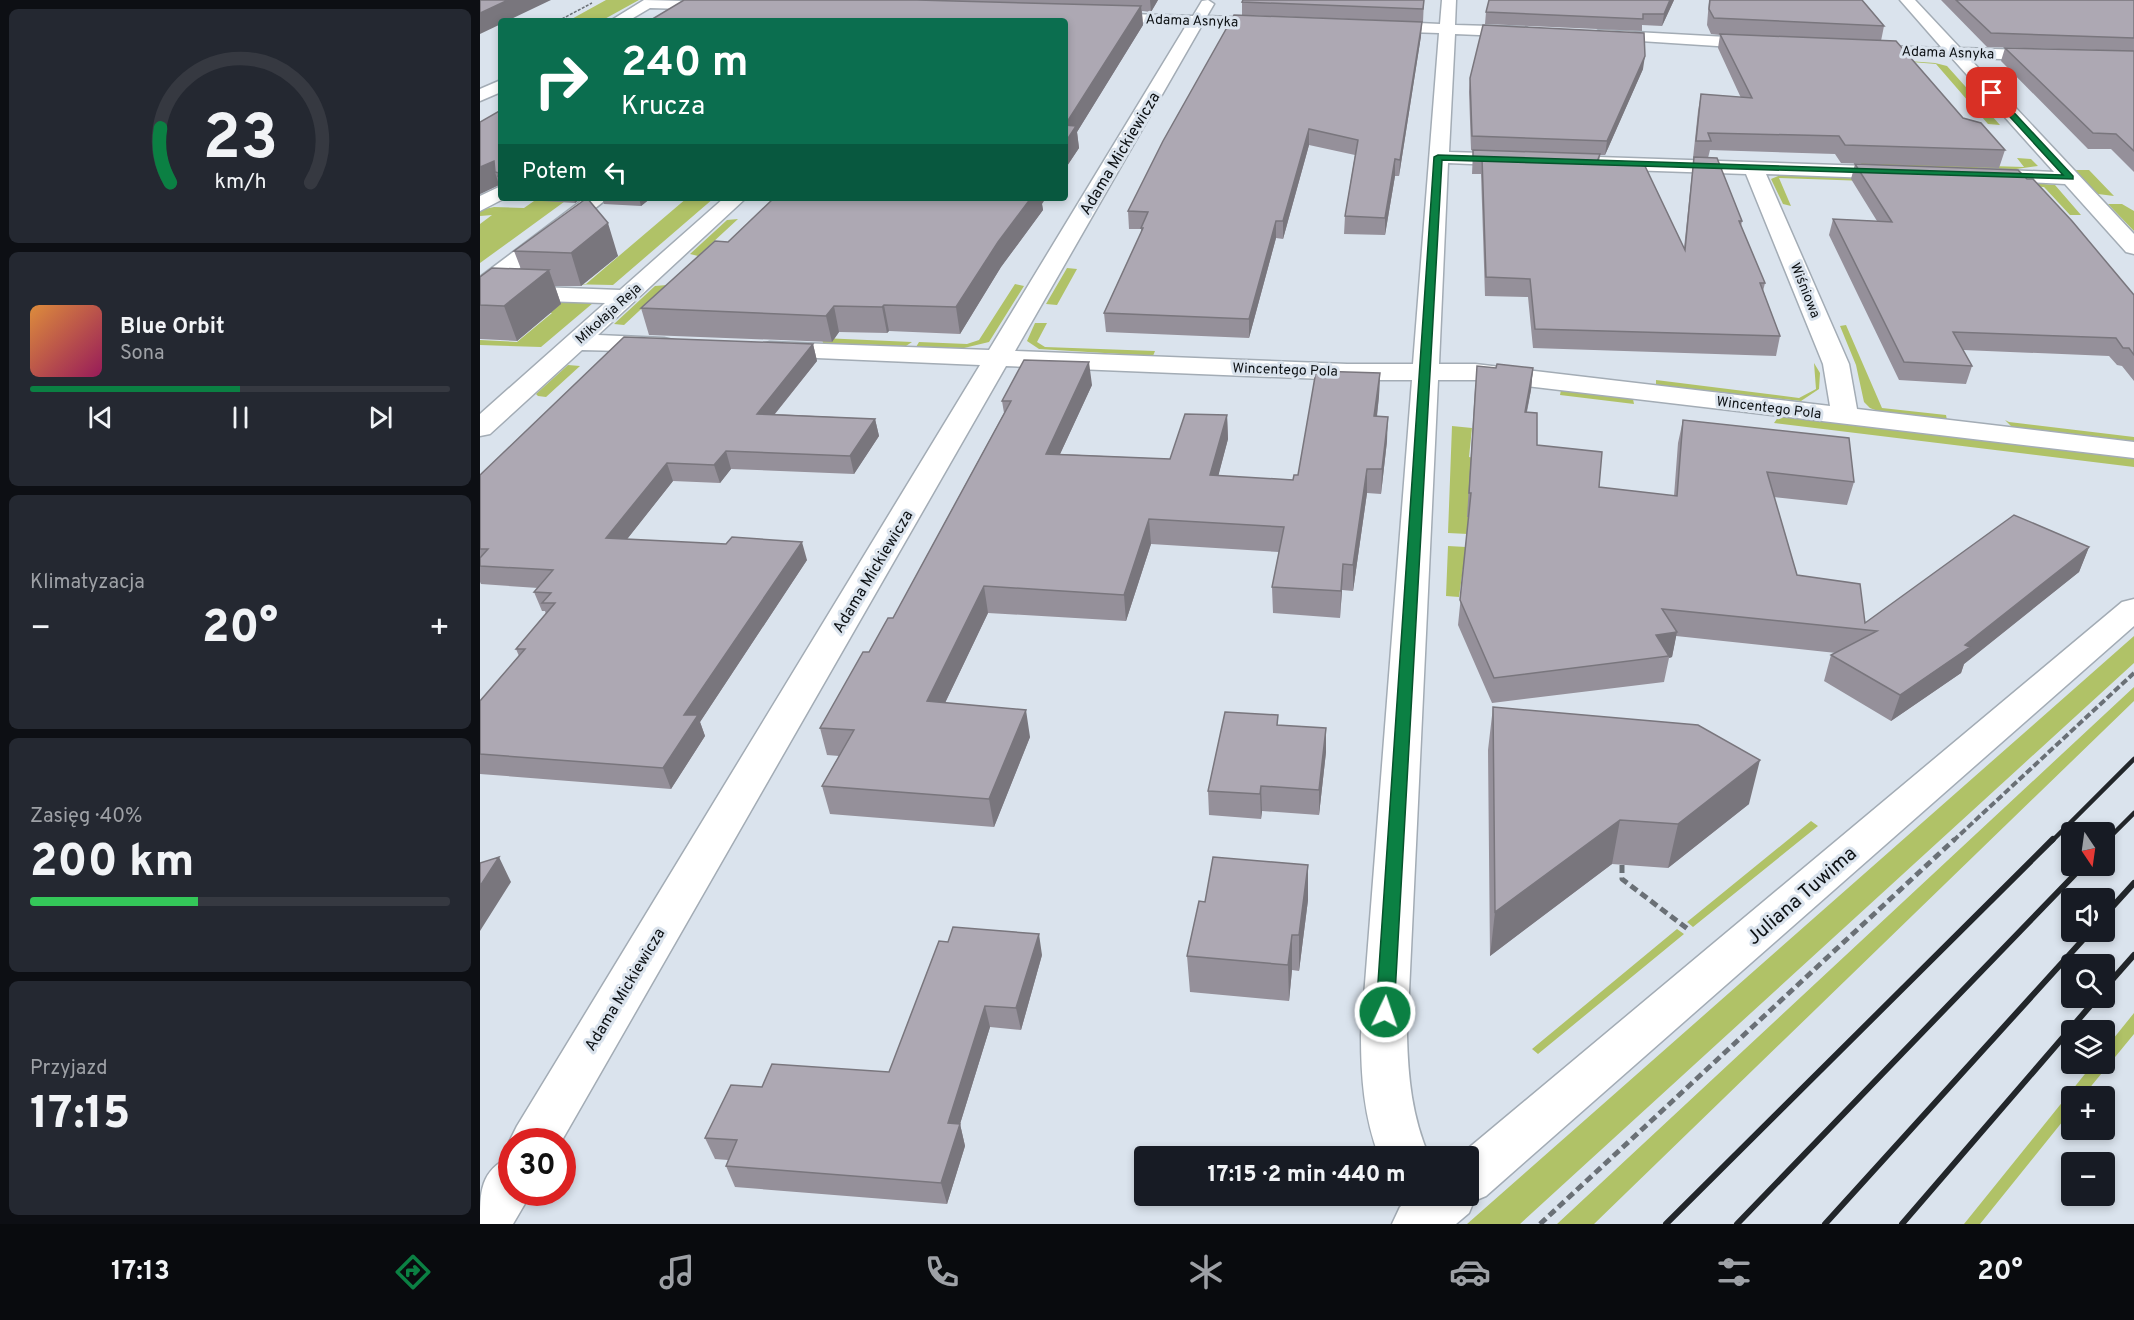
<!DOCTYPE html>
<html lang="pl">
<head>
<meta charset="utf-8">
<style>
  body { margin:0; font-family:Overpass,sans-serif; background:#242831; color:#f1f3f6; height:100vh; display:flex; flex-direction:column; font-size:22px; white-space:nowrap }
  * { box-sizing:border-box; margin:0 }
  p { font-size:20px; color:#9ea1a6 }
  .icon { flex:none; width:33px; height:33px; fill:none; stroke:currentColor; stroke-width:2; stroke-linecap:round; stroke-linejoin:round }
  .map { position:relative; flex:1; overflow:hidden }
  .sheet { display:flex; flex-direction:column; gap:9px; padding:9px; background:#0d0f14; width:480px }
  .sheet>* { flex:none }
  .guide { position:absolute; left:18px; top:18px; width:570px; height:183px; border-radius:6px; box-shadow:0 3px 9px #0003; background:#0b6e4f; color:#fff; overflow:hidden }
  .needle { width:39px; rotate:167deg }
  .tools { position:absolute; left:1581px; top:822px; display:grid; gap:12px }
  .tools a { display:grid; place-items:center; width:54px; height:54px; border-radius:6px; background:#171b24; box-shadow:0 3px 9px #0003; font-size:30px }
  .speed { position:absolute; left:18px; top:1128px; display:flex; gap:12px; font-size:30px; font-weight:700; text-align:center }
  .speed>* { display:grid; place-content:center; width:78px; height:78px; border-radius:50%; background:#171b24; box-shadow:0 3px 9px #0003; line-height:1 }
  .speed .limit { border:9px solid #d22; background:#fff; color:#111 }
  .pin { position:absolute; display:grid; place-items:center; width:51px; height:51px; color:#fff; margin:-26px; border-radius:12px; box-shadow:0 3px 9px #0006 }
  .me { position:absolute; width:66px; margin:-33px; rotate:3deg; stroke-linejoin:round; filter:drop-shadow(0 0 4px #0008) }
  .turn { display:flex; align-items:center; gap:21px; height:126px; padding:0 24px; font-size:27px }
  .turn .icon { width:78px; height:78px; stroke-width:2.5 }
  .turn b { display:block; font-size:42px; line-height:51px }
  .then { display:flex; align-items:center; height:57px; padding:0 24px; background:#0003; gap:12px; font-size:22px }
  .big { font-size:45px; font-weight:800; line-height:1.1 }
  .sheet .tile { flex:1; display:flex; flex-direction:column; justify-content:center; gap:9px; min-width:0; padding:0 21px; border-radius:9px; background:#242831 }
  .sheet .dial { align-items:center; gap:0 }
  .dial svg { height:156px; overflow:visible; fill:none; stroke:#363941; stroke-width:7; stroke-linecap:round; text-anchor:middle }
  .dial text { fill:#f1f3f6; stroke:none }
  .song { display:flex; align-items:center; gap:18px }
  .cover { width:72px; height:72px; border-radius:9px; background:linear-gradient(135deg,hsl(30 70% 55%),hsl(330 70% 35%)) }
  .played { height:6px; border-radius:3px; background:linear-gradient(90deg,#0b8043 50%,#363941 50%) }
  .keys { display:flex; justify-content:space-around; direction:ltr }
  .heat { display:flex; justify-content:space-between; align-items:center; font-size:33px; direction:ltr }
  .charge { height:9px; border-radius:4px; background:linear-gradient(90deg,#34c759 40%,#363941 0) }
  .trip { position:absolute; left:654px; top:1146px; width:345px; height:60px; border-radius:6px; background:#171b24; box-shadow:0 3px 9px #0003; font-weight:800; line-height:60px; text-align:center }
  .tab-bar { display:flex; height:96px; justify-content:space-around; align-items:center; background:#090b0e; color:#9ea1a6 }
  .tab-bar .icon { width:42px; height:42px }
  .tab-bar .current { color:#0b8043 }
  .tab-bar b { font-size:27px; color:#f1f3f6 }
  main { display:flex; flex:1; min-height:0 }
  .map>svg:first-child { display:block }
  .green { fill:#b0c267 }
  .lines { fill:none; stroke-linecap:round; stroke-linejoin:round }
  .minor-casing { stroke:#a3acb5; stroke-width:3 }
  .path-far2 { stroke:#6a7076; stroke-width:1.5; stroke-dasharray:3 1.5; stroke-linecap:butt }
  .path-far1 { stroke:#6a7076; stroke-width:4; stroke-dasharray:7 3; stroke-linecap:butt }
  .path { stroke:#6a7076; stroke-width:5; stroke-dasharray:8 4.5; stroke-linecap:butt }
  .minor { fill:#fff; fill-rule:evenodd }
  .rail-far1 { stroke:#22262a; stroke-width:4.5 }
  .rail { stroke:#22262a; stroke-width:6 }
  .wall { fill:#95909a }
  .shaded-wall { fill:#79767d }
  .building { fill:#ada8b3; stroke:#79767d; stroke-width:1.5 }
  .route { fill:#0b8043; stroke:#07532c; stroke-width:1.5 }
  .labels { text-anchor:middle; stroke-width:6; stroke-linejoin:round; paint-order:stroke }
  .far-street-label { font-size:14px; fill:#0d1114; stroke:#dae3ed }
  .street-label { font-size:16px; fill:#0d1114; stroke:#dae3ed }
  .near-street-label { font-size:20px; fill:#0d1114; stroke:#dae3ed }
</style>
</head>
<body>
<main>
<section class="sheet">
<div class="tile dial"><svg viewBox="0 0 100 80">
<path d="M14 69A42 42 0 1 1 86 69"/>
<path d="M14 69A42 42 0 0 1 9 41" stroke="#0b8043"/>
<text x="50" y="56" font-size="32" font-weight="700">23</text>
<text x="50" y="72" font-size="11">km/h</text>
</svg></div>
<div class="tile">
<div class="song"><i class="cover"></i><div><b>Blue Orbit</b><p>Sona</p></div></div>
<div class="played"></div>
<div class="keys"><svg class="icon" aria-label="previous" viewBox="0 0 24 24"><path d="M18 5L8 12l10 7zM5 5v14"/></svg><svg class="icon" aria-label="pause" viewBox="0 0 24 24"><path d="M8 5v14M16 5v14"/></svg><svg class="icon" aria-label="next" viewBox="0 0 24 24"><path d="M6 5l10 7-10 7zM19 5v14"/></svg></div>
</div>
<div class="tile"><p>Klimatyzacja</p>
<div class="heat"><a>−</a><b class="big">20°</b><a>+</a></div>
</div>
<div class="tile"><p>Zasięg · 40%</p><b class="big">200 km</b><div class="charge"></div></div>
<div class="tile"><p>Przyjazd</p><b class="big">17:15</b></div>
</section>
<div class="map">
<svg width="1654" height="1224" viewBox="0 0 1654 1224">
  <rect width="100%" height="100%" fill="#dae3ed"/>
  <!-- green -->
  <path class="green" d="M126,0H159L121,21H88Z
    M1348,55L1455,63L1467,66L1520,125L1508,124L1456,64Z
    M1537,158L1551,159L1558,166L1529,170L1384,167L1380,162L1544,167Z
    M1594,170H1609L1634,196L1618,194Z
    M1303,174L1564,184L1575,185L1601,215H1590L1564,187L1299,178L1311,206L1303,204L1291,179Z
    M70,198L88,199L0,263V224L12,215L0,216V210L14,207L44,208L54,201H65Z
    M207,198H234L133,285L32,283L106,284Z
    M1628,204H1642L1654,211V231Z
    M258,219L218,256L210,254L247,220Z
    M587,268L597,269L577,305L566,304Z
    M535,284L544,286L509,342L484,348L436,347L439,342L487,344L499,340Z
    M187,285L144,325L134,324L175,286Z
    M0,297L103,301L113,303L61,347L0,345V340L37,342L72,313L0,309Z
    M555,323H567L557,342L565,347L675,351L673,356L559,349L547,341Z
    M1366,325L1402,408L1466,415L1467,420L1400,412L1390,408L1384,402L1376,365L1360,326Z
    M342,338L432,342L426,346L343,343Z
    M1334,363L1340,373L1339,389L1321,401L1176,386V380L1319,398L1336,389Z
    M88,365L100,366L66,397L58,396L56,394Z
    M1081,390L1153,399L1154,404L1080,395Z
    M1299,416L1654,458V467L1294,423Z
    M1525,420L1529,422L1654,437V441L1532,427Z
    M972,426L992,428L989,457L994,458L990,501H988V534L968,533Z
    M968,546L986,547L979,597L966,596Z
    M1654,636V663L1040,1224H987Z
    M1654,687V701L1114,1224H1077Z
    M1331,821L1338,826L1213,927L1207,922Z
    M1197,929L1204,934L1058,1054L1052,1049Z
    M1654,1013V1034L1603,1096H1592L1591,1111L1500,1224H1484L1613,1064H1624L1625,1049Z"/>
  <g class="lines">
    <defs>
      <path id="minor" d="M164,0L240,2L247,6L240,10L170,8L148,21H130Z
        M728,0L734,4L727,16L794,19L801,23L794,27L722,25L535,351L867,364H933L959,33L897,31L889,26L897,21L960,24L962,0H976L975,25L1046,27L1054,32L1046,37L975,34L969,152L1037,154L1044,156L1047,160L1044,164L1037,166L968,163L959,364H995L1350,406L1343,364L1266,174L1118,169L1111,167L1108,163L1111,159L1118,157L1418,167L1425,169L1428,173L1425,177L1418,179L1286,174L1369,364L1377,409L1654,442V458L995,380H958L927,1035C928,1077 932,1117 949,1156H899C884,1117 881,1077 881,1035L932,380H867L526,366L81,1142H32V1147L29,1142L37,1126L500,365L290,356L281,354L278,349L281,344L290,342L509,350L707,24L618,21L611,17L618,13L713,16L722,1Z
        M1420,0H1435L1480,48L1654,53V63L1489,58L1654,234V254L1646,252L1585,184L1492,179L1489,175L1492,171L1499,169L1574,172L1471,57L1373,53L1371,50L1379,45L1462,48Z
        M1119,30L1283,39L1291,44L1283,49L1114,38L1111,35Z
        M21,80V92L0,101V89Z
        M21,186V198H25L0,211V196Z
        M105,198H128L8,293L0,295V277Z
        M244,198H266L118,335L184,338L193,340L196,345L193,350L184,352L102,350L10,434L0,436V414L125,303L32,300L24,298L20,293L24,288L32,286L140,290Z
        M1654,599V626L1006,1196L994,1201L989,1213L976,1224H912L920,1207L933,1196H988V1156H979L1642,602Z
        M32,1156V1192H51L50,1195L33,1224H0C0,1191 0,1170 32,1156Z"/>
    </defs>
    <!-- minor casing -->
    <use href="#minor" class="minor-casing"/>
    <!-- path-far2 -->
    <path class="path-far2" d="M78,21L112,3"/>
    <!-- path-far1 -->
    <path class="path-far1" d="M1473,841L1654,673"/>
    <!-- path -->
    <path class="path" d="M1142,865V879L1209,930
      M1060,1224L1475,839"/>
    <!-- minor -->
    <use href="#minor" class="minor"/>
    <!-- rail-far1 -->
    <path class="rail-far1" d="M1572,841L1654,759
      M1626,841L1654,813"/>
    <!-- rail -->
    <path class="rail" d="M1624,843L1628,839
      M1624,916L1654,883
      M1624,989L1654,955
      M1186,1224L1573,839
      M1257,1224L1603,866
      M1345,1224L1610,932
      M1422,1224L1617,998"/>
  </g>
  <!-- wall -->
  <path class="wall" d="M204,0H678L671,12L662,11L663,25L597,132L599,148L585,169V21Z
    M944,0L943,22L762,15V2Z
    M1009,0H1194L1182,26L1162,25V31L1005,24L1006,12Z
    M1229,0H1382L1404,26L1401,41L1483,118L1525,150L1519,168L1361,163L1355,154L1230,150L1228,158L1262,221L1261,226L1285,283L1283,291L1300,336L1296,356L1053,348L1048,297L1005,296L1001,174H992L993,151L991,150L989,92L990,78L1163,69L1125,155H1120L1119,162L1204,248L1212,173L1214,158H1213L1218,111L1221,94L1261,98L1238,48L1240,35L1231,34L1227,25Z
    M1461,0H1654V51L1507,47Z
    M941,36L919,176H915L905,235L864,234L865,216L875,155L829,145L803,239L796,238L769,338L626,332L624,313L661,233V229H649L648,211Z
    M1525,48L1654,51V172L1631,149H1608L1521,61Z
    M21,110V189L19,185L0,194Z
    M1375,164L1654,295V381L1642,366L1637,365L1629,356L1483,350L1492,366L1486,384L1419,380L1349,235L1353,219L1397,221L1371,179Z
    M26,198H102L95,203L27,199Z
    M107,198L138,256L101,286H75L81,304L37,341L0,339V277L41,269L34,251Z
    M122,198H171L161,206L124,204Z
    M562,204L563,210L521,267L480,334L409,331L407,333L359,332L352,342L169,335L161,308L248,242Z
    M333,344L337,361L295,414L395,419L399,436L374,474L251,469L240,483L193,481L147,539L327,560L220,722L225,736L191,789L0,774V701L39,656L36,649L66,614L65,611H62L54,592L58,588L1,584L0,582V475Z
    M1016,368H1053L1051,390L1047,412L1057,445L1119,487L1194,496L1198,443L1203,420L1374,482L1367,505L1294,497L1317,575L1385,623L1609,547L1599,572L1484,664L1481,673L1411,721L1344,681L1351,655L1356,653L1196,636L1192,657L1189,658L1184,682L1012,703L978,625L989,517H987L995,388Z
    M900,373L899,396L897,417L907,441L901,494L887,493L873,591L862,590L860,618L793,613L792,587L799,552L671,544L646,621L508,613L465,703L550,737L514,827L350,814L342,786L359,756L347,755L340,728L389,652L413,618L524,413L522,401L612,385L580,454L690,459L747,415L748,439L738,476L813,480L818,475Z
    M1013,707L1269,804L1188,868L1132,864L1010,956L1008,750Z
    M798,725L846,752L839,815L782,811L781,819L729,815L728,791Z
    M828,865V900L819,971L812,970L809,1001L710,992L707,956L725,902Z
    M562,955L541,1030L510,1027L480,1124L485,1146L467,1204L255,1187L246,1166L248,1160L235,1159L225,1138L282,1087L409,1072Z"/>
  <!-- shaded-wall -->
  <path class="shaded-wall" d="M28,0H71L27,21H21V24L0,34V13Z
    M670,0H678L671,12Z
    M1190,0H1194L1182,26L1184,14Z
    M661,6L663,25L597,132L599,148L585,169V125Z
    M942,22L941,36L919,176L920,160Z
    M1165,56L1163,69L1125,155L1127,141Z
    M829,129V145L803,239V221Z
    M915,159V176L905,235V218Z
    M14,161L15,172L19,185L0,194V167Z
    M94,198H102L95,203Z
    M159,198H171L161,206Z
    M551,198H566L562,204L563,210L521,267L480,334L476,307L518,242Z
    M796,221V238L769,338V319Z
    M128,223L138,256L101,286L91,253Z
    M69,270L81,304L37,341L24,306Z
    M404,305L409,331L407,333L402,307Z
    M354,306L359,332L352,342L346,316Z
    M333,344L337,361L281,431L277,414Z
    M609,362L612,385L569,478L566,454Z
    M1053,368L1051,390L1042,434L1045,412Z
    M900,373L899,396L894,440V416Z
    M747,415L748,439L732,500L730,475Z
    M908,417L907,441L901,494L902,469Z
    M395,419L399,436L374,474L370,456Z
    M246,451L251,469L240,483L234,465Z
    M187,463L193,481L133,557L126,538Z
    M887,469V493L873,591V565Z
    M669,519L671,544L646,621L644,595Z
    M322,542L327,560L220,722L225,736L191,789L183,768L204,715Z
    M1609,547L1599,572L1484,664L1481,673L1411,721L1420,695Z
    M863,564L862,590L860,618L861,591Z
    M504,586L508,613L453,728L447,701Z
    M1197,632L1192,657L1189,658V656L1176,635Z
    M546,710L550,737L514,827L509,799Z
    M846,728V752L839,815V790Z
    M1280,760L1269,804L1188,868L1198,824Z
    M781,786L782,811L781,819L780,794Z
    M1140,820L1132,864L1010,956L1015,912Z
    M19,857L31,882L0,931V886Z
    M828,865V900L819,971V935Z
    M559,934L562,955L541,1030L536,1008Z
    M812,935V970L809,1001L808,965Z
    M505,1006L510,1027L480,1124L485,1146L467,1204L461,1183L468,1123Z"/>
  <!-- building -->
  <path class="building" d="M0,0H28L0,13Z
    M204,0H437L661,6L585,125L596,126L585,143V21H169Z
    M763,0H944L943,9L762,2Z
    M1009,0H1190L1184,14H1163V19L1006,12Z
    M1230,0H1382L1404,26L1234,18L1229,9Z
    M1476,0H1654V38L1511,33Z
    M754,15L942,22L920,160L915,159L905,218L865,216L878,140L829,129L803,221H796L769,319L624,313L663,228H661L668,212L648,211L683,141Z
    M1003,25L1164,33L1165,56L1127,141L992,136L990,78Z
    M1240,34L1416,41L1483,118L1501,123L1525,150L1365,145L1359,136L1228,133L1231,141H1216L1221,94L1272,98Z
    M1525,48L1654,51V151L1636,134L1613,133Z
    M21,110V176H18L19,173L15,172L14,161L0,167V122Z
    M993,150L1120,154L1117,162L1164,164L1205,250L1214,157L1237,158L1262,221H1259L1285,283H1280L1300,336L1055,329L1050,279L1006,277L1002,158L993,157Z
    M1375,164L1538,170L1547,179H1553L1592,221L1654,295V355L1649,348H1643L1636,338L1473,332L1492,366L1424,362L1353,219L1412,222Z
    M107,198L128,223L91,253L34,251Z
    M294,198H551L518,242L476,307L404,305L402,307L354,306L346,316L161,308L235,241L248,242Z
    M12,268L69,270L24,306L0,305V277Z
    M144,337L333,344L277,414L395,419L370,456L246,451L234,465L187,463L126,538L246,544L252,537L322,542L204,715H218L183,768L0,754V701L45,649H36L75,603H62L71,593L54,592L73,570L0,566V558L8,549H0V475Z
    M544,360L609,362L566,454L690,459L705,414L747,415L730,475L813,480L814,475H818L836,371L900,373L894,416L908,417L902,469H887L873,565L863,564L861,591L792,587L804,527L669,519L644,595L504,586L447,701L546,710L509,799L342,786L374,730L340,728L383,652H389L408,618H413L531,401H522Z
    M1017,364L1053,368L1045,412L1057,413V445L1122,452L1119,487L1197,496L1203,420L1369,438L1374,482L1287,472L1317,575L1380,584L1385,623L1534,515L1609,547L1485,645L1490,647L1420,695L1351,655L1397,631L1182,609L1197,632L1176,635L1189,656L1014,678L980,600L991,493H989L997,366L1016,368Z
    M1013,707L1218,725L1280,760L1198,824L1140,820L1015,912Z
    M745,712L798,715L797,725L846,728L839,790L781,786L780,794L728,791Z
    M19,857L0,886V863Z
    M733,857L828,865L819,935H812L808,965L707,956L719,901L725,902Z
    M473,927L559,934L536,1008L505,1006L468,1123L480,1124L461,1183L246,1166L257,1140L225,1138L251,1085L282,1087L292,1064L409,1072L459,941L468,942Z"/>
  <!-- route -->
  <path class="route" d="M1509,91H1514L1593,176V179L962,160L914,1012L912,1017L905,1020L898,1017L896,1012L954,157L958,155L1583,175L1509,94Z"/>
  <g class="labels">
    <!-- far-street labels -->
    <g class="far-street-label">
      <text transform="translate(712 20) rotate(2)" y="5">Adama Asnyka</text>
      <text transform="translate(1468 52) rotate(2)" y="5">Adama Asnyka</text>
      <text transform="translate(1326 290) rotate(68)" y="5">Wiśniowa</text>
      <text transform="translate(128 313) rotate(-42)" y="5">Mikołaja Reja</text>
      <text transform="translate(805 369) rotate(2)" y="5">Wincentego Pola</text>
      <text transform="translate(1289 407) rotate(7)" y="5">Wincentego Pola</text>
    </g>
    <!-- street labels -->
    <g class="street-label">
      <text transform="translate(639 153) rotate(-59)" y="6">Adama Mickiewicza</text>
      <text transform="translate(392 571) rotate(-59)" y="6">Adama Mickiewicza</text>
      <text transform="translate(144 989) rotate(-59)" y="6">Adama Mickiewicza</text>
    </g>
    <!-- near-street labels -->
    <g class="near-street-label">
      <text transform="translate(1321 895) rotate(-41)" y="7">Juliana Tuwima</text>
    </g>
  </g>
</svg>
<div class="tools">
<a><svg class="needle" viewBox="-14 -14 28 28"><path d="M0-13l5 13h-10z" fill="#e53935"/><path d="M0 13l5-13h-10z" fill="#9ea1a6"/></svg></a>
<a><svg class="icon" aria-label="sound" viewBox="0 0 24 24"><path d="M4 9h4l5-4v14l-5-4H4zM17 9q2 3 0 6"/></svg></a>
<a><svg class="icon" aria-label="search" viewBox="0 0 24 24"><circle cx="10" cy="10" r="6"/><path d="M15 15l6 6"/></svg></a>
<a><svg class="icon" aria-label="layers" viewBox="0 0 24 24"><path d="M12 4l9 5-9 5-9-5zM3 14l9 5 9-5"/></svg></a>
<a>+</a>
<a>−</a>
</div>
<div class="speed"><div class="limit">30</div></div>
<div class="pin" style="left:1512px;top:93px;background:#d93025"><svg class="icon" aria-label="arrive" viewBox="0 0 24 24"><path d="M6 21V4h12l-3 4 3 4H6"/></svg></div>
<svg class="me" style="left:905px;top:1012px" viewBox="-20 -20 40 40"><circle r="17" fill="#0b8043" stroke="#fff" stroke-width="3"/><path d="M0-11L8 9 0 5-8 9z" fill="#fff"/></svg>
<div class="trip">17:15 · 2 min · 440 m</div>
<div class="guide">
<div class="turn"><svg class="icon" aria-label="right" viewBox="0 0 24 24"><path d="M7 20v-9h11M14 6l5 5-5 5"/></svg><div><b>240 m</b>Krucza</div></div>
<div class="then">Potem<svg class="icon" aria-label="left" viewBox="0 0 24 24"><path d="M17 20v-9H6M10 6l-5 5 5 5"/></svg></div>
</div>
</div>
</main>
<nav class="tab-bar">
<b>17:13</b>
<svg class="icon current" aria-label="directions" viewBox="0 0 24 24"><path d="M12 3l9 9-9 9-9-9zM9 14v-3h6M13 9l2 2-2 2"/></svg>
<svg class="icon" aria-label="music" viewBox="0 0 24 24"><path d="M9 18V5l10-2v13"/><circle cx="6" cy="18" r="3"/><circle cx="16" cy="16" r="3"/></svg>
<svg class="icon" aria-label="phone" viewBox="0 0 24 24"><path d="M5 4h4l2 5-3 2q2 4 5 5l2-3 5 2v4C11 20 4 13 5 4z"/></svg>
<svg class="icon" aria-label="climate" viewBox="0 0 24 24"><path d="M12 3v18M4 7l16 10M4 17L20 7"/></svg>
<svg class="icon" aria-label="car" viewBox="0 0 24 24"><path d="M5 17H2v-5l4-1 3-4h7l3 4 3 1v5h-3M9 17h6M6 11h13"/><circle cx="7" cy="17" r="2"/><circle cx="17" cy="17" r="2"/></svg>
<svg class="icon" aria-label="filters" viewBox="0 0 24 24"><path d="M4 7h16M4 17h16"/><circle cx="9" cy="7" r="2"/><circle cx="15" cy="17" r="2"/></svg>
<b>20°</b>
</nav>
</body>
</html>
